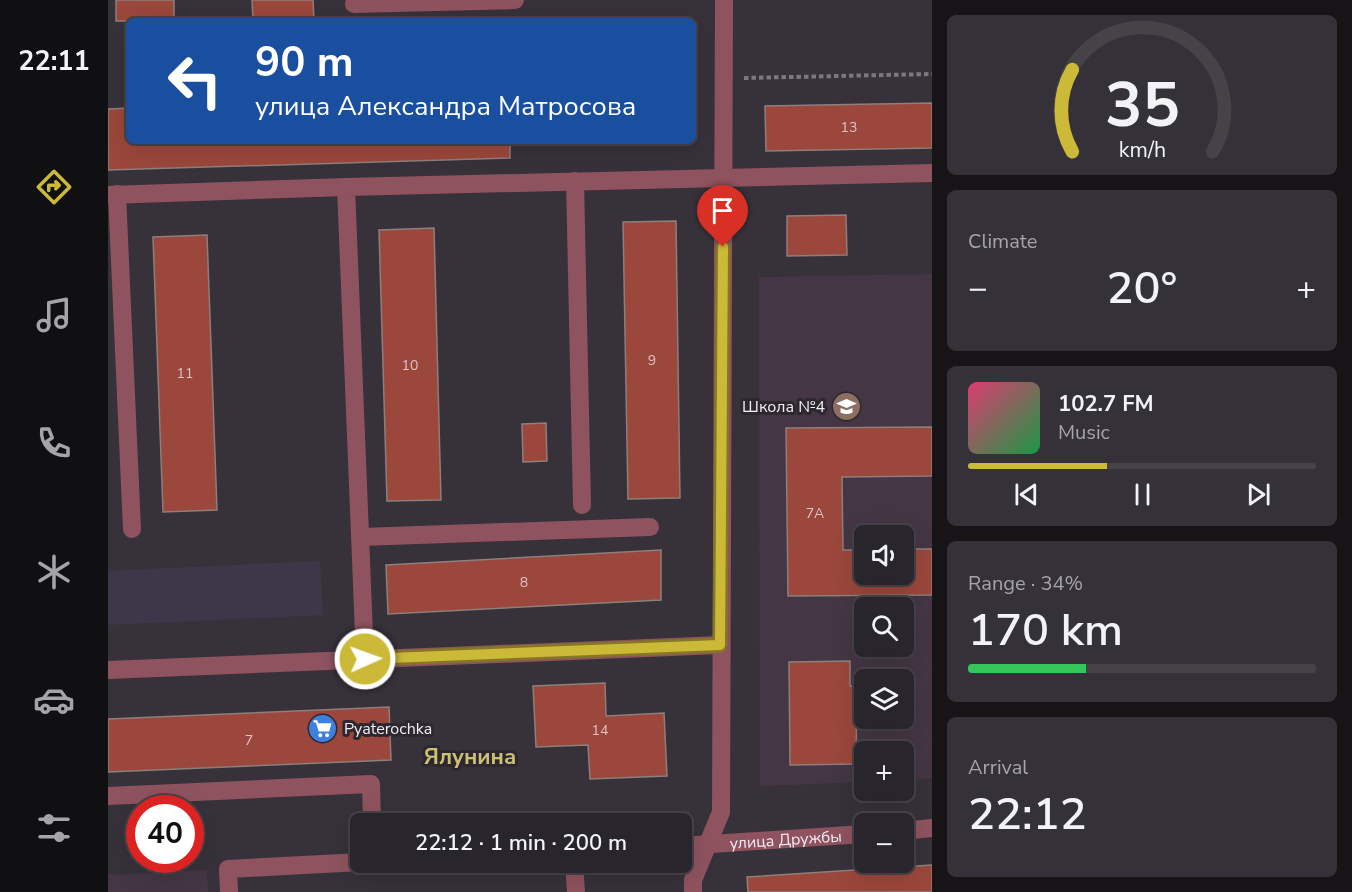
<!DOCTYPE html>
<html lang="en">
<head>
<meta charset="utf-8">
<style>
  body { margin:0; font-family:"Nunito Sans",sans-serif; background:#353138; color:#f1f3f6; height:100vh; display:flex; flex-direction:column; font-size:22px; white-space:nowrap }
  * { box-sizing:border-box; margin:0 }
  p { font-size:20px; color:#a5a5a9 }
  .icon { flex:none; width:33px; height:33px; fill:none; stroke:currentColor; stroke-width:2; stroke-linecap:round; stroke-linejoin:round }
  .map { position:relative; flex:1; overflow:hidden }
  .panel { display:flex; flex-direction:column; gap:15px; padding:15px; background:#171418; width:420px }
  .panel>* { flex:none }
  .banner { position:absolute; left:18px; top:18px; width:570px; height:126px; border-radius:9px; box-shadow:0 6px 24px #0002,0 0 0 2px #454248; background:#1a4fa0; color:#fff; overflow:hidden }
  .controls { position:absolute; left:746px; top:525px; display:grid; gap:12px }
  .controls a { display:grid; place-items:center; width:60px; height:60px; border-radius:9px; background:#29252c; box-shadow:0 6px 24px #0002,0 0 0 2px #454248; font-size:30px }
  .speed { position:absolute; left:18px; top:795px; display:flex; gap:12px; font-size:30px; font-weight:700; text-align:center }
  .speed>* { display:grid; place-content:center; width:78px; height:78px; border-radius:50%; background:#29252c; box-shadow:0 6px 24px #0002,0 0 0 2px #454248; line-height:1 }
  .speed .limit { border:9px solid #d22; background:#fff; color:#111 }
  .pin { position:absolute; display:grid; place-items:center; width:51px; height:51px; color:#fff; margin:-62px -26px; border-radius:50% 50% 50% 0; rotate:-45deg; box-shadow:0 0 6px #0007 }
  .pin .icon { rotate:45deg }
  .me { position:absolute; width:66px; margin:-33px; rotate:88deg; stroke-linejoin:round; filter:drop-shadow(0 0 4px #0008) }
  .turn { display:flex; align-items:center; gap:21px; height:126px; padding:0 30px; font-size:27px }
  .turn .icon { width:78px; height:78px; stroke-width:2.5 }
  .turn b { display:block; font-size:42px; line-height:51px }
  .big { font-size:45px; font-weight:600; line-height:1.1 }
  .panel .widget { flex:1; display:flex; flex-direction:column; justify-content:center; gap:9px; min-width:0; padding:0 21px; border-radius:9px; background:#353138 }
  .panel .dial { align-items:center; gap:0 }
  .dial svg { height:156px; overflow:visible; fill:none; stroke:#454248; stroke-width:7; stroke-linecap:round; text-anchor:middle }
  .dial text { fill:#f1f3f6; stroke:none }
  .song { display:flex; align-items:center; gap:18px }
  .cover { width:72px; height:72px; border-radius:9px; background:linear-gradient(135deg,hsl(340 70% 55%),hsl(140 70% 35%)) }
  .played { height:6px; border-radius:3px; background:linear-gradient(90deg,#cdb938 40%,#454248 40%) }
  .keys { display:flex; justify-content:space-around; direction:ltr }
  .heat { display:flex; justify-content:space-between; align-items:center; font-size:33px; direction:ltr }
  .charge { height:9px; border-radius:4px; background:linear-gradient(90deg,#34c759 34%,#454248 0) }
  .trip { position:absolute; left:242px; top:813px; width:342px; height:60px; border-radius:9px; background:#29252c; box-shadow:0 6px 24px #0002,0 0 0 2px #454248; font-weight:600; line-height:60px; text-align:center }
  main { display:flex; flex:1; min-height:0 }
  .tab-bar { display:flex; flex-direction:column; width:108px; justify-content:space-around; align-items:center; background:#100f12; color:#a5a5a9 }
  .tab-bar .icon { width:42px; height:42px }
  .tab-bar .on { color:#cdb938 }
  .tab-bar b { font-size:27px; color:#f1f3f6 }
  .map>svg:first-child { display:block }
  .industrial { fill:#3d3849 }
  .education { fill:#443644; fill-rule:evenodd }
  .building { fill:#9b473b; stroke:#8d7f7d; stroke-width:1.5 }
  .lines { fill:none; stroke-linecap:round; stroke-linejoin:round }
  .path { stroke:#7c767e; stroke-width:4; stroke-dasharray:4.5 3; stroke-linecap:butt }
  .minor { stroke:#8e535f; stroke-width:18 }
  .route-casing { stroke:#857824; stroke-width:15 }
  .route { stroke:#cdb938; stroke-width:10 }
  .labels { text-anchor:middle; stroke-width:6; stroke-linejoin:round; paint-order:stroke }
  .number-label { font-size:14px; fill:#dcc4c5 }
  .poi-label { font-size:16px; fill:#f2edf3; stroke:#2d272f; text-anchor:end }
  .street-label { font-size:16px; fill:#f2edf3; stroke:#2d272f }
  .district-label { font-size:22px; font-weight:bold; fill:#cdc173; stroke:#2d272f }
</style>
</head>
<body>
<main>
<nav class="tab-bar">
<b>22:11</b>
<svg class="icon on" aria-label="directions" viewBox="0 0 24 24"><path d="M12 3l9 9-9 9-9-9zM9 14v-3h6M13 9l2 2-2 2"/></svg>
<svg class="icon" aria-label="music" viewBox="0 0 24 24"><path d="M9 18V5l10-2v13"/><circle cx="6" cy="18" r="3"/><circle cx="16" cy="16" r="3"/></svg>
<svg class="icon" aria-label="phone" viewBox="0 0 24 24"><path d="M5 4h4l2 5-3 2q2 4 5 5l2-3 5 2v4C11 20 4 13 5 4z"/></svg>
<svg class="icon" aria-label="climate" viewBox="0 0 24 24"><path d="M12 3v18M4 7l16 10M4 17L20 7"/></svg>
<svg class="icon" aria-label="car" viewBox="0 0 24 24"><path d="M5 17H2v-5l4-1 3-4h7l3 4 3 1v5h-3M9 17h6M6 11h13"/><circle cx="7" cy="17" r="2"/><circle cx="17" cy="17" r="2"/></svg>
<svg class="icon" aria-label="filters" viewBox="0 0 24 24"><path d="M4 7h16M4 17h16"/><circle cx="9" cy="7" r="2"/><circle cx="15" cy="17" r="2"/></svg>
</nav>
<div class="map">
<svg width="824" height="892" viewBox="0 0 824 892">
  <rect width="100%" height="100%" fill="#37313a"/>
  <!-- industrial -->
  <path class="industrial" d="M212,561L215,615L0,625V571Z"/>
  <!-- education -->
  <path class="education" d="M824,274V779L795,780V752H756V782L652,786L651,277ZM756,536H795V574H756ZM756,608H795V646H756ZM756,680H795V718H756Z
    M99,870L100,892H0V875Z"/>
  <!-- building -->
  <path class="building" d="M8,0H66V21H8Z
    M144,0H205L206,21H145Z
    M824,103V148L658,151L657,106Z
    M21,108V141H402V158L0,170V109Z
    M738,215L739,255L679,256V216Z
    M568,221L572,498L520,499L515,222Z
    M326,228L333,500L279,501L271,230Z
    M99,235L109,510L55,512L45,237Z
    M438,423L439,461L415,462L414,424Z
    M824,427V476L734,477L735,550H756V574H795V549H824V595L680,596L678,428Z
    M553,550V600L280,614L278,565Z
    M742,661V686H749L748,764L682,765L681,662Z
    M497,683L498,716L556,713L559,776L482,779L480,745L428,747L425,686Z
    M281,707L283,760L0,772V719Z
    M824,865V892H640L639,877Z"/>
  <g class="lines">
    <!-- path -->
    <path class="path" d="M636,78L824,74"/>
    <!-- minor -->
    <g class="minor">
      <path d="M246,4L407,0"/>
      <path d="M467,181L474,505"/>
      <path d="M9,194L24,529"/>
      <path d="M0,195L238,187"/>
      <path d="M253,537L542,527"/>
      <path d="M257,659L238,187L824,173"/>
      <path d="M0,670L612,645"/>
      <path d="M0,796L263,784L264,824"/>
      <path d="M795,831L824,828"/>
      <path id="s1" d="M573,846L756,834"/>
      <path d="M466,862L468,892"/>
      <path d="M121,892L120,869L253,862"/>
      <path d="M585,892V880L613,812L616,0"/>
    </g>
  </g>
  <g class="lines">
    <defs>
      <path id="route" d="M257,659L612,645L615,247"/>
    </defs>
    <!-- route casing -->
    <use href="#route" class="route-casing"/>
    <!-- route -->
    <use href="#route" class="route"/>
  </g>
  <!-- icons -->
  <defs>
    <symbol id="school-disc" viewBox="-11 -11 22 22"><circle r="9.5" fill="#8d6e63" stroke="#2d272f"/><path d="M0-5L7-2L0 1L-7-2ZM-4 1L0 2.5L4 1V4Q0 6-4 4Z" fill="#fff"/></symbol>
    <symbol id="supermarket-disc" viewBox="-11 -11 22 22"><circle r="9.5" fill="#3f7fe0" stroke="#2d272f"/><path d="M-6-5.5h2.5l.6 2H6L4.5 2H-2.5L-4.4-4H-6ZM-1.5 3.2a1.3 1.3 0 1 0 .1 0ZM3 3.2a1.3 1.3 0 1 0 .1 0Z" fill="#fff"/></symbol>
  </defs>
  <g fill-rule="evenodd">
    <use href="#school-disc" x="722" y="390" width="33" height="33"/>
    <use href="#supermarket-disc" x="198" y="712" width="33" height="33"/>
  </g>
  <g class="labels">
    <!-- number labels -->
    <g class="number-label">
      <text x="741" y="132">13</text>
      <text x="544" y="365">9</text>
      <text x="302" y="370">10</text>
      <text x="77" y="378">11</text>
      <text x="707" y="518">7А</text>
      <text x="416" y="587">8</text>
      <text x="492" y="735">14</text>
      <text x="141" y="745">7</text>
    </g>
    <!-- poi labels -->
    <g class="poi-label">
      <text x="717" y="412">Школа №4</text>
      <text x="236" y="734" text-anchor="start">Pyaterochka</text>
    </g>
    <!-- street labels -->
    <g class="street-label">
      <text dy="6" stroke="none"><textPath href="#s1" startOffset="105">улица Дружбы</textPath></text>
    </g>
    <!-- district labels -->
    <g class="district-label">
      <text x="362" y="764">Ялунина</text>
    </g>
  </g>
</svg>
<div class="controls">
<a><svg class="icon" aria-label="sound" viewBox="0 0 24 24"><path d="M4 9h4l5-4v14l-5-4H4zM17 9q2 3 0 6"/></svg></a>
<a><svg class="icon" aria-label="search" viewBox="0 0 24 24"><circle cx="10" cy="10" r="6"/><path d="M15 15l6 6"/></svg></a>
<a><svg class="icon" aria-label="layers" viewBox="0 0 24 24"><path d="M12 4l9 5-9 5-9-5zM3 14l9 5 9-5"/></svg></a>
<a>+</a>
<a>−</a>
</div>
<div class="speed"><div class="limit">40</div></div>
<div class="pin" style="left:615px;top:247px;background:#d93025"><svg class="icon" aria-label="arrive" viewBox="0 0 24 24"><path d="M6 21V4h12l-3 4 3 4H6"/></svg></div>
<svg class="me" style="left:257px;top:659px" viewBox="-20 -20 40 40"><circle r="17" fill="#cdb938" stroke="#fff" stroke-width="3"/><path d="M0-11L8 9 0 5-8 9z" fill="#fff"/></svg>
<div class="trip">22:12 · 1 min · 200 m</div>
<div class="banner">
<div class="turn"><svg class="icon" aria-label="left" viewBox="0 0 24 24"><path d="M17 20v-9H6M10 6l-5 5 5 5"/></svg><div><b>90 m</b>улица Александра Матросова</div></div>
</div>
</div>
<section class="panel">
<div class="widget dial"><svg viewBox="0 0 100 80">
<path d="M14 69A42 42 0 1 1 86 69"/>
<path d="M14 69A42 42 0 0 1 14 27" stroke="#cdb938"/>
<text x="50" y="56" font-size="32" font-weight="700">35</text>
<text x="50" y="72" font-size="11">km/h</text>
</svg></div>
<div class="widget"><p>Climate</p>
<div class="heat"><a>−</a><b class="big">20°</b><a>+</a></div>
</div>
<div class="widget">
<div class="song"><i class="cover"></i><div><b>102.7 FM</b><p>Music</p></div></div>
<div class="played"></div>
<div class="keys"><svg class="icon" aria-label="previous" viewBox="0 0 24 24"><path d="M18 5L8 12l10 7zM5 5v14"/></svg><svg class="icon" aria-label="pause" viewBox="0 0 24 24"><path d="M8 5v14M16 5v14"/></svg><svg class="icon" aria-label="next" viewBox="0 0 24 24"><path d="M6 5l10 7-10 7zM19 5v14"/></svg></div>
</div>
<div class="widget"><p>Range · 34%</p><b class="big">170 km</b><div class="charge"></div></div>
<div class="widget"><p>Arrival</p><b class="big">22:12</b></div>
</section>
</main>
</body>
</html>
